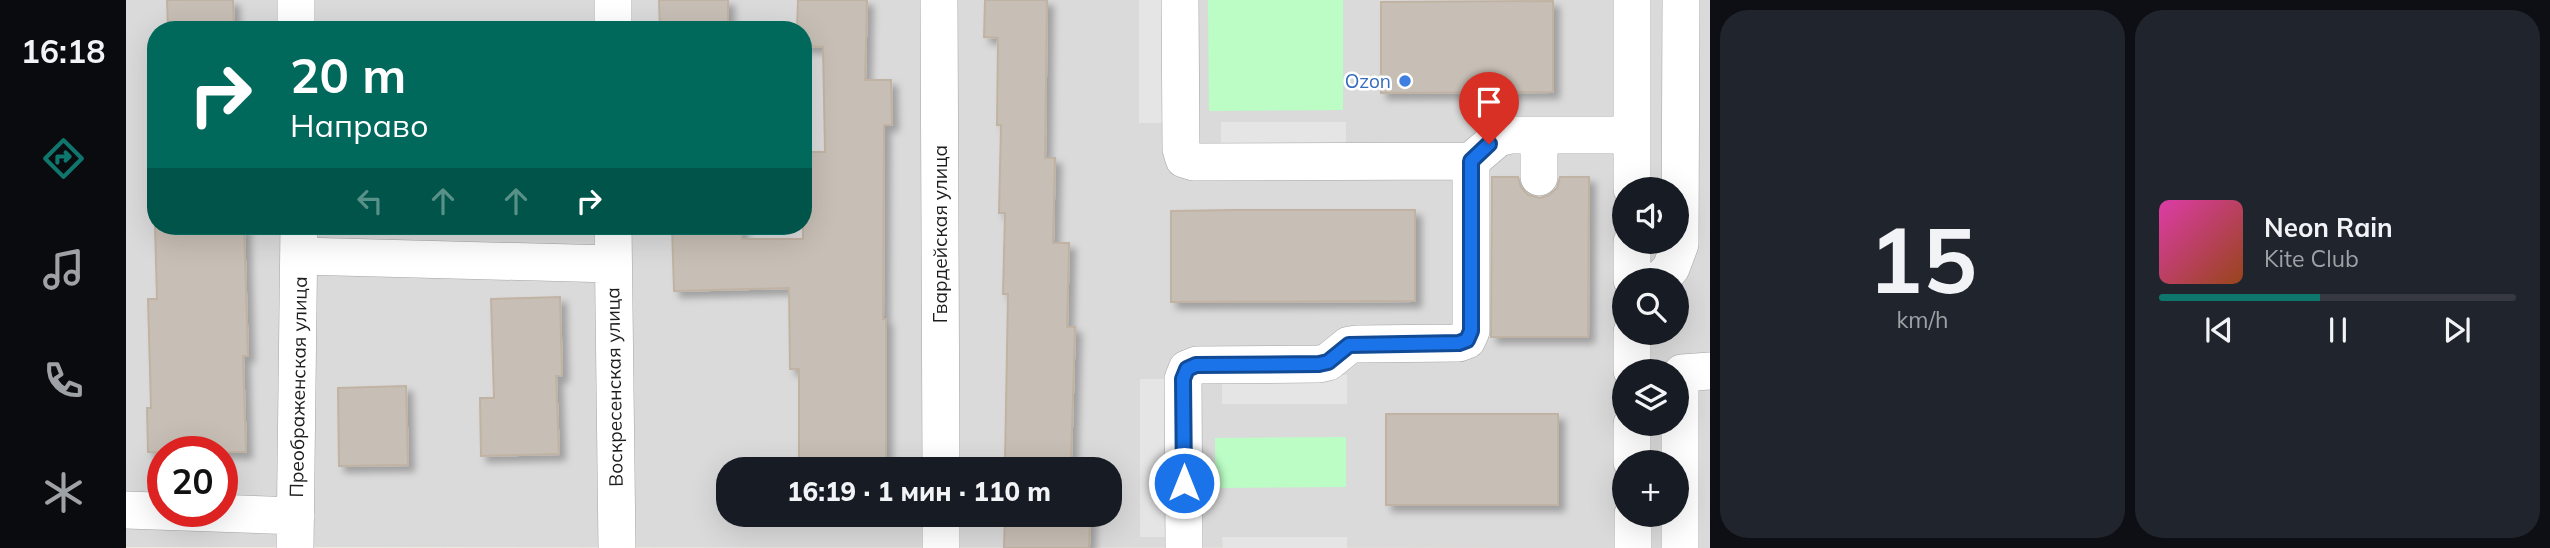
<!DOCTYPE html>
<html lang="ru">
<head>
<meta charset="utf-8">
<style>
  body { margin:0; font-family:Mulish,sans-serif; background:#20242c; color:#f1f3f6; height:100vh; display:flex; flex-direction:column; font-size:26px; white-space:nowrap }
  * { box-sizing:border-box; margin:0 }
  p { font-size:23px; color:#9ea1a6 }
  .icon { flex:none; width:38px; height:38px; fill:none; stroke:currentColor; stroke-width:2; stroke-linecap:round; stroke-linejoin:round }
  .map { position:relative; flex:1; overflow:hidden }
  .details { display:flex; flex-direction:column; gap:10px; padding:10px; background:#0d0f14; width:840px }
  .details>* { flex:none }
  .hud { position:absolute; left:21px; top:21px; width:665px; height:214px; border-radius:28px; box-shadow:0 7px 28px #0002; background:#00695c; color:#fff; overflow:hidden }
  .tools { position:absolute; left:1486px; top:177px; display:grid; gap:14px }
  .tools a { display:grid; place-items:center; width:77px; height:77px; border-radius:50%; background:#171b24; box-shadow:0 7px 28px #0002; font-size:35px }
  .speed { position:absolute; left:21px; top:436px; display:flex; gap:14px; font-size:35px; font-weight:700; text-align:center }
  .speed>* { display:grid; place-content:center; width:91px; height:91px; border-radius:50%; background:#171b24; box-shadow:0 7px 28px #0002; line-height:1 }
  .speed .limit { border:10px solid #d22; background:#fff; color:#111 }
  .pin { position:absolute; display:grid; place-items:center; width:60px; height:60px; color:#fff; margin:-72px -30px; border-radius:50% 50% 50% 0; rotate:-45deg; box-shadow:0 0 7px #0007 }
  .pin .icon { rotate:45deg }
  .me { position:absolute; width:77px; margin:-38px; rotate:0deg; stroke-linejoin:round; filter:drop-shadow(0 0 5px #0008) }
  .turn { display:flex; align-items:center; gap:24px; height:147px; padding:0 28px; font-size:32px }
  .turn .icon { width:91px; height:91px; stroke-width:2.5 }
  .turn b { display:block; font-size:49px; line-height:60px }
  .lanes { display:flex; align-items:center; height:66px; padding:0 28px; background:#0003; justify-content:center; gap:35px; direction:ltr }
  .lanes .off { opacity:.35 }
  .details .widget { flex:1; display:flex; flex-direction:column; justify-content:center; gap:10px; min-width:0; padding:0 24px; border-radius:28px; background:#20242c }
  .details .dial { align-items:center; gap:0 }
  .dial b { font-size:91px; line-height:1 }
  .song { display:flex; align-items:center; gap:21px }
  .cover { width:84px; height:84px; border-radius:10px; background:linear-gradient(135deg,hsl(320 70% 55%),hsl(20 70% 35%)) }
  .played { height:7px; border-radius:4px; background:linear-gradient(90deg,#0f766e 45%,#363941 45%) }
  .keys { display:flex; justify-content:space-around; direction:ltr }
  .details .tiles { flex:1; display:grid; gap:10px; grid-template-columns:repeat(2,1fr) }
  .trip { position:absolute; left:590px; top:457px; width:406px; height:70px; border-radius:28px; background:#171b24; box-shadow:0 7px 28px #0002; font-weight:800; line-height:70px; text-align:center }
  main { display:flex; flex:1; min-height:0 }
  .dock { display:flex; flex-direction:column; width:126px; justify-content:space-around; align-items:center; background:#090b0e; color:#9ea1a6 }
  .dock .icon { width:49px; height:49px }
  .dock .selected { color:#0f766e }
  .dock b { font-size:32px; color:#f1f3f6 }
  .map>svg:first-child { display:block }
  .residential { fill:#dbdada; fill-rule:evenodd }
  .park { fill:#bbfdc5 }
  .parking { fill:#e5e5e5 }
  .building { fill:#c7beb5; stroke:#c1b3a3; stroke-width:2; filter:url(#shadow) }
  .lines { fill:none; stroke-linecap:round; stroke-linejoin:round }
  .minor-casing { stroke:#a4a4a4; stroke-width:38 }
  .minor { stroke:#fff; stroke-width:37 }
  .route-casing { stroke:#114b97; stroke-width:18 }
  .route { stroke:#1a73e8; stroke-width:12 }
  .shop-dot { fill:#3f7fe0; stroke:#fff; stroke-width:2.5 }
  .labels { text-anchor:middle; stroke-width:5; stroke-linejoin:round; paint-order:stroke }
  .shop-label { font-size:19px; fill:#366cbe; stroke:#fff; text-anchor:end }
  .street-label { font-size:19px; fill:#1d1d1d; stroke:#fff }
</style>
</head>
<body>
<main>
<nav class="dock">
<b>16:18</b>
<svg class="icon selected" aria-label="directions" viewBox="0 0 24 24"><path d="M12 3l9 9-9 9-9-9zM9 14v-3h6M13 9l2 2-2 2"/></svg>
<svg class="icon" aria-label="music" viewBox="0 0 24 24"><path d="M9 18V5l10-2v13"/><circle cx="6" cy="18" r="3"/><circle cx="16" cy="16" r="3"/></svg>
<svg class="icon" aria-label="phone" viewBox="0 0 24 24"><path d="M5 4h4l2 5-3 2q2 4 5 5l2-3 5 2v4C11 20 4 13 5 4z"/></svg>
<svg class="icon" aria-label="climate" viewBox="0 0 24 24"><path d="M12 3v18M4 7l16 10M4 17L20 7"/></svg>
</nav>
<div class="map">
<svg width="1584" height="548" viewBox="0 0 1584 548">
  <defs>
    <filter id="shadow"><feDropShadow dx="6" dy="6" stdDeviation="3.5" flood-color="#0004"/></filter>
  </defs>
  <rect width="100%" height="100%" fill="#efebe2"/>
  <!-- residential -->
  <path class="residential" d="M0,0H1584V548L0,547ZM30,30H677V226H30ZM1498,189H1550V242H1498ZM1498,280H1550V332H1498ZM1498,371H1550V424H1498ZM37,452H96V511H37ZM1498,462H1550V514H1498ZM602,469H984V514H602Z"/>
  <!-- park -->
  <path class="park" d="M1082,0H1217V110L1083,111Z
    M1220,437V487L1089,488V438Z"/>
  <!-- parking -->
  <path class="parking" d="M1013,0H1043V123H1013Z
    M1095,122H1220V151H1095Z
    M1096,375H1221V404H1096Z
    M1014,379H1043V537H1014Z
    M1096,537H1221V548H1097Z"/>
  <!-- building -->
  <path class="building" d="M41,0H107L108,30H42Z
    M533,0H602V30H534Z
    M672,0H741L739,80H765L766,125H758L757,319H760V469H673V369H664L663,288L548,291L546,226H615L616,239H677V152H699L697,47L677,46V30H671Z
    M859,0H921L919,158H929L927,243H943L941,327H949L945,463L879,462L882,294H877L879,213H873L875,125H871L872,38L858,37Z
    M1427,1V92L1255,93V2Z
    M1366,177H1392L1395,187L1402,195L1414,198L1423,195L1431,188L1434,177H1463L1462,337H1365Z
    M1106,210H1289V301L1045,302V211Z
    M29,226H118L122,356H117L120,452H22L21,408H25L22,299H31Z
    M434,297L436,376H430L433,454L355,456L354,398H368L365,299Z
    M280,386L282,465L213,466L212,388Z
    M1260,414H1432V505H1260Z
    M879,514H964L963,548H878Z"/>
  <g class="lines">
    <defs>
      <path id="minor" d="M170,0V30
        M813,0L815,469
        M1054,0L1055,149L1058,159L1068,162L1345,161L1372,138L1384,135H1506
        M1506,0V189
        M487,30V0
        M1413,135V177
        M487,226L491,548
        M174,256L486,264
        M1506,280V242
        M1534,280L1545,268L1554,244L1555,0
        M1506,332V371
        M1506,424V462
        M0,510L170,516
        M815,514V548
        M1507,514V548
        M169,548L173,226
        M1058,548L1057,379L1061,369L1071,365L1193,364L1202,362L1223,345L1231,344L1333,343L1341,340L1345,331V161
        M1554,548V381L1556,373L1584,371"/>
    </defs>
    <!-- minor casing -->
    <use href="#minor" class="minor-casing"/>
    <!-- minor -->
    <use href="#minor" class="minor"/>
  </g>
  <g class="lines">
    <defs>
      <path id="route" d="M1058,483L1057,379L1061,369L1070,365L1193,364L1202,362L1223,345L1333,343L1341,340L1345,331V161L1363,144"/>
    </defs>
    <!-- route casing -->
    <use href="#route" class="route-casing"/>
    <!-- route -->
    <use href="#route" class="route"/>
  </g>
  <!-- markers -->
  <circle class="shop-dot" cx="1279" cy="81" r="7"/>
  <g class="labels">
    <!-- shop labels -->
    <g class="shop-label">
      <text x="1265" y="88">Ozon</text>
    </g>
    <!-- street labels -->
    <g class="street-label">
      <text transform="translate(814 234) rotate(-90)" y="7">Гвардейская улица</text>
      <text transform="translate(172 387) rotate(-89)" y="7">Преображенская улица</text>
      <text transform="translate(488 387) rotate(-91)" y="7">Воскресенская улица</text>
    </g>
  </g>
</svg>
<div class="tools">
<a><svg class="icon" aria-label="sound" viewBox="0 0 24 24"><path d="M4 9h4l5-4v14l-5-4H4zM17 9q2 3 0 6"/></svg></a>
<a><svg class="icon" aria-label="search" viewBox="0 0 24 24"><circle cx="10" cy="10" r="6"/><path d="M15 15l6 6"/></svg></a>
<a><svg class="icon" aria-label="layers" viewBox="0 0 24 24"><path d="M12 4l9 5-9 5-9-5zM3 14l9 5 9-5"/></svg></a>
<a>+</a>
</div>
<div class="speed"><div class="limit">20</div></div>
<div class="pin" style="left:1363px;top:144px;background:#d93025"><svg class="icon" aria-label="arrive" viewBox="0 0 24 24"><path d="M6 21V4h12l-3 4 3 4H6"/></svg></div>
<svg class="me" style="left:1058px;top:483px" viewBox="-20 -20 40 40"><circle r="17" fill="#1a73e8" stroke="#fff" stroke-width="3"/><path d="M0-11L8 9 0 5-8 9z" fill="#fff"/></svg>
<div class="trip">16:19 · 1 мин · 110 m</div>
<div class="hud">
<div class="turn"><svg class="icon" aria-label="right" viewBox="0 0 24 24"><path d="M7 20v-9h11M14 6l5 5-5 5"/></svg><div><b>20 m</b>Направо</div></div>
<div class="lanes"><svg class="icon off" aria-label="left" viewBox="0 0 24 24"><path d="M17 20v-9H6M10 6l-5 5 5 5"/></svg><svg class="icon off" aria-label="ahead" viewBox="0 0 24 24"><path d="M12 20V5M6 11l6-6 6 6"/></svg><svg class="icon off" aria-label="ahead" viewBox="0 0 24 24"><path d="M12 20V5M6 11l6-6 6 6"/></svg><svg class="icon" aria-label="right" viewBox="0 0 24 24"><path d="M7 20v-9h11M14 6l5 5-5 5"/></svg></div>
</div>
</div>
<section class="details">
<div class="tiles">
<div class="widget dial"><b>15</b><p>km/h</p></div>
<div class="widget">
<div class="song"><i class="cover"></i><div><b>Neon Rain</b><p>Kite Club</p></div></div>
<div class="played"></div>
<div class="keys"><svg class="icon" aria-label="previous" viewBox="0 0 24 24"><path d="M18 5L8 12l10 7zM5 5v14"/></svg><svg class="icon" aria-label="pause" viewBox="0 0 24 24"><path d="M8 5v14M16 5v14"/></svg><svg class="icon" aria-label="next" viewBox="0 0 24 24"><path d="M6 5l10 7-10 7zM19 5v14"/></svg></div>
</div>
</div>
</section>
</main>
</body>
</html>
